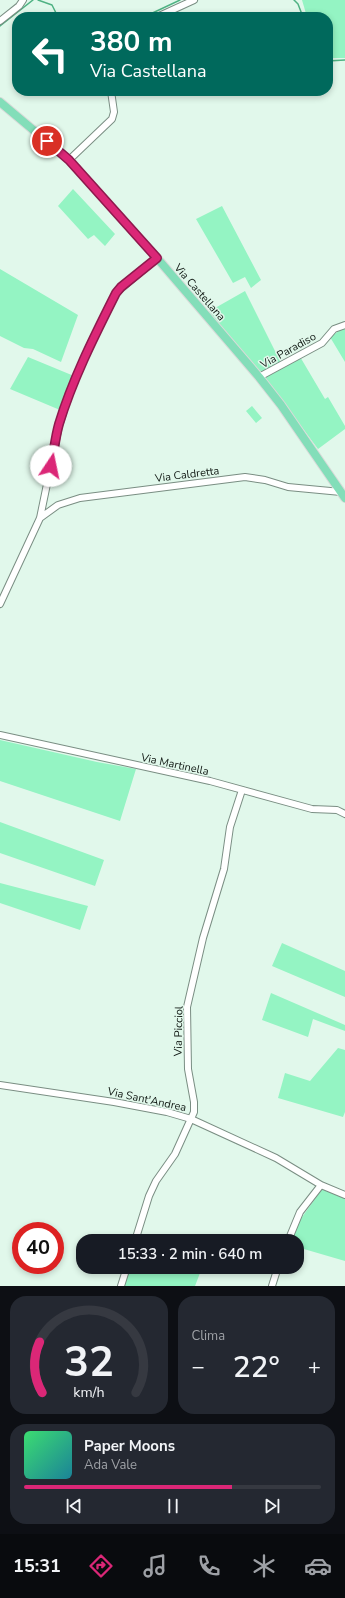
<!DOCTYPE html>
<html lang="it">
<head>
<meta charset="utf-8">
<style>
  body { margin:0; font-family:"Nunito Sans",sans-serif; background:#242831; color:#f1f3f6; height:100vh; display:flex; flex-direction:column; font-size:15px; white-space:nowrap }
  * { box-sizing:border-box; margin:0 }
  p { font-size:13px; color:#9ea1a6 }
  .icon { flex:none; width:22px; height:22px; fill:none; stroke:currentColor; stroke-width:2; stroke-linecap:round; stroke-linejoin:round }
  .map { position:relative; height:1286px; overflow:hidden }
  .details { display:flex; flex-direction:column; gap:10px; padding:10px; background:#0d0f14; flex:1 }
  .details>* { flex:none }
  .top-card { position:absolute; left:12px; top:12px; width:321px; height:84px; border-radius:16px; box-shadow:0 2px 6px #0003; background:#00695c; color:#fff; overflow:hidden }
  .speed { position:absolute; left:12px; top:1222px; display:flex; gap:8px; font-size:20px; font-weight:700; text-align:center }
  .speed>* { display:grid; place-content:center; width:52px; height:52px; border-radius:50%; background:#171b24; box-shadow:0 2px 6px #0003; line-height:1 }
  .speed .limit { border:6px solid #d22; background:#fff; color:#111 }
  .pin { position:absolute; display:grid; place-items:center; width:34px; height:34px; color:#fff; margin:-17px; border:2px solid #fff; border-radius:50%; box-shadow:0 1px 4px #0007 }
  .me { position:absolute; width:44px; margin:-22px; rotate:11deg; stroke-linejoin:round; filter:drop-shadow(0 0 3px #0008) }
  .turn { display:flex; align-items:center; gap:14px; height:84px; padding:0 12px; font-size:18px }
  .turn .icon { width:52px; height:52px; stroke-width:2.5 }
  .turn b { display:block; font-size:28px; line-height:34px }
  .big { font-size:30px; font-weight:600; line-height:1.1 }
  .details .widget { flex:1; display:flex; flex-direction:column; justify-content:center; gap:6px; min-width:0; padding:0 14px; border-radius:16px; background:#242831 }
  .details .dial { align-items:center; gap:0 }
  .dial svg { height:104px; overflow:visible; fill:none; stroke:#363941; stroke-width:7; stroke-linecap:round; text-anchor:middle }
  .dial text { fill:#f1f3f6; stroke:none }
  .song { display:flex; align-items:center; gap:12px }
  .cover { width:48px; height:48px; border-radius:6px; background:linear-gradient(135deg,hsl(140 70% 55%),hsl(190 70% 35%)) }
  .played { height:4px; border-radius:2px; background:linear-gradient(90deg,#db2777 70%,#363941 70%) }
  .keys { display:flex; justify-content:space-around; direction:ltr }
  .heat { display:flex; justify-content:space-between; align-items:center; font-size:22px; direction:ltr }
  .details .tiles { flex:1; display:grid; gap:10px; grid-template-columns:1fr 1fr }
  .widget:last-child { grid-column:span 2 }
  .trip { position:absolute; left:76px; top:1234px; width:228px; height:40px; border-radius:16px; background:#171b24; box-shadow:0 2px 6px #0003; font-weight:600; line-height:40px; text-align:center }
  .tabs { display:flex; height:64px; justify-content:space-around; align-items:center; background:#090b0e; color:#9ea1a6 }
  .tabs .icon { width:28px; height:28px }
  .tabs .active { color:#db2777 }
  .tabs b { font-size:18px; color:#f1f3f6 }
  .map>svg:first-child { display:block }
  .green { fill:#94f4c3 }
  .lines { fill:none; stroke-linecap:round; stroke-linejoin:round }
  .stream { stroke:#4fb283; stroke-width:1.5 }
  .minor-casing { stroke:#7a8e83; stroke-width:8 }
  .major-casing { stroke:#d9dad9; stroke-width:10 }
  .minor { stroke:#fff; stroke-width:6 }
  .major { stroke:#83deb9; stroke-width:8 }
  .route-casing { stroke:#8e194d; stroke-width:10 }
  .route { stroke:#db2777; stroke-width:7 }
  .labels { text-anchor:middle; stroke-width:3; stroke-linejoin:round; paint-order:stroke }
  .street-label { font-size:11px; fill:#0f1712; stroke:#e1f8eb }
</style>
</head>
<body>
<div class="map">
<svg width="345" height="1286" viewBox="0 0 345 1286">
  <rect width="100%" height="100%" fill="#e1f8eb"/>
  <!-- green -->
  <path class="green" d="M302,0H345V58H328V17H307Z
    M73,189L115,234L105,246L94,235L88,239L58,206Z
    M222,206L261,280L251,288L245,277L233,283L196,219Z
    M0,269L78,315L61,362L33,349L24,348L0,336Z
    M245,291L282,365L299,355L325,399L328,397L345,426V429L318,449L269,383L208,312Z
    M345,327V362L330,337Z
    M28,357L74,376L60,410L10,389Z
    M252,406L262,418L256,423L246,411Z
    M0,740L97,762L136,769L120,821L0,781Z
    M0,822L104,860L95,886L0,853Z
    M0,883L88,906L80,930L0,903Z
    M282,943L345,971V997L272,966Z
    M271,993L345,1025V1031L313,1019L308,1037L262,1020Z
    M338,1048L345,1050V1112L343,1117L278,1098L285,1073L310,1081Z
    M322,1189L345,1199V1261L297,1247V1241H291L300,1220Z
    M130,1267H183L200,1273L195,1286H124Z"/>
  <g class="lines">
    <!-- stream -->
    <path class="stream" d="M38,0L52,5L58,17
      M294,0L298,4L303,17
      M144,17L180,0
      M0,26L33,0
      M328,61L345,60"/>
    <defs>
      <path id="minor" d="M157,17L194,0
        M0,21L19,6L23,0
        M69,160L112,119L114,112L111,91
        M259,377L322,343L334,329L345,325
        M40,518L58,505L80,498L245,477L265,480L288,487L341,492
        M0,604L40,518L59,426L69,394L91,343L116,293L157,258
        M0,735L210,781L312,809L337,810L345,814
        M0,1085L114,1102L167,1112L191,1119L276,1158L321,1185L345,1195
        M135,1241L149,1196L156,1181L175,1154L194,1112V1102L188,1069L187,1007L203,938L224,869L230,827L242,790
        M288,1241L300,1212L321,1185
        M121,1286L127,1267
        M272,1286L278,1267"/>
      <path id="major" d="M0,102L69,160L157,258L259,377L281,405L345,498"/>
    </defs>
    <!-- minor casing -->
    <use href="#minor" class="minor-casing"/>
    <!-- major casing -->
    <use href="#major" class="major-casing"/>
    <!-- minor -->
    <use href="#minor" class="minor"/>
    <!-- major -->
    <use href="#major" class="major"/>
  </g>
  <g class="lines">
    <defs>
      <path id="route" d="M47,141L69,160L157,258L121,287L116,293C95,335 73,378 59,424C55,438 54,452 51,466"/>
    </defs>
    <!-- route casing -->
    <use href="#route" class="route-casing"/>
    <!-- route -->
    <use href="#route" class="route"/>
  </g>
  <g class="labels">
    <!-- street labels -->
    <g class="street-label">
      <text transform="translate(200 292) rotate(49)" y="4">Via Castellana</text>
      <text transform="translate(288 350) rotate(-29)" y="4">Via Paradiso</text>
      <text transform="translate(187 474) rotate(-7)" y="4">Via Caldretta</text>
      <text transform="translate(175 764) rotate(12)" y="4">Via Martinella</text>
      <text transform="translate(178 1031) rotate(-89)" y="4">Via Picciol</text>
      <text transform="translate(147 1099) rotate(12)" y="4">Via Sant'Andrea</text>
    </g>
  </g>
</svg>
<div class="speed"><div class="limit">40</div></div>
<div class="pin" style="left:47px;top:141px;background:#d93025"><svg class="icon" aria-label="arrive" viewBox="0 0 24 24"><path d="M6 21V4h12l-3 4 3 4H6"/></svg></div>
<svg class="me" style="left:51px;top:466px" viewBox="-20 -20 40 40"><circle r="19" fill="#fff"/><path d="M0-13L10 11 0 6-10 11z" fill="#db2777"/></svg>
<div class="trip">15:33 · 2 min · 640 m</div>
<div class="top-card">
<div class="turn"><svg class="icon" aria-label="left" viewBox="0 0 24 24"><path d="M17 20v-9H6M10 6l-5 5 5 5"/></svg><div><b>380 m</b>Via Castellana</div></div>
</div>
</div>
<section class="details">
<div class="tiles">
<div class="widget dial"><svg viewBox="0 0 100 80">
<path d="M14 69A42 42 0 1 1 86 69"/>
<path d="M14 69A42 42 0 0 1 12 30" stroke="#db2777"/>
<text x="50" y="56" font-size="32" font-weight="700">32</text>
<text x="50" y="72" font-size="11">km/h</text>
</svg></div>
<div class="widget"><p>Clima</p>
<div class="heat"><a>−</a><b class="big">22°</b><a>+</a></div>
</div>
<div class="widget">
<div class="song"><i class="cover"></i><div><b>Paper Moons</b><p>Ada Vale</p></div></div>
<div class="played"></div>
<div class="keys"><svg class="icon" aria-label="previous" viewBox="0 0 24 24"><path d="M18 5L8 12l10 7zM5 5v14"/></svg><svg class="icon" aria-label="pause" viewBox="0 0 24 24"><path d="M8 5v14M16 5v14"/></svg><svg class="icon" aria-label="next" viewBox="0 0 24 24"><path d="M6 5l10 7-10 7zM19 5v14"/></svg></div>
</div>
</div>
</section>
<nav class="tabs">
<b>15:31</b>
<svg class="icon active" aria-label="directions" viewBox="0 0 24 24"><path d="M12 3l9 9-9 9-9-9zM9 14v-3h6M13 9l2 2-2 2"/></svg>
<svg class="icon" aria-label="music" viewBox="0 0 24 24"><path d="M9 18V5l10-2v13"/><circle cx="6" cy="18" r="3"/><circle cx="16" cy="16" r="3"/></svg>
<svg class="icon" aria-label="phone" viewBox="0 0 24 24"><path d="M5 4h4l2 5-3 2q2 4 5 5l2-3 5 2v4C11 20 4 13 5 4z"/></svg>
<svg class="icon" aria-label="climate" viewBox="0 0 24 24"><path d="M12 3v18M4 7l16 10M4 17L20 7"/></svg>
<svg class="icon" aria-label="car" viewBox="0 0 24 24"><path d="M5 17H2v-5l4-1 3-4h7l3 4 3 1v5h-3M9 17h6M6 11h13"/><circle cx="7" cy="17" r="2"/><circle cx="17" cy="17" r="2"/></svg>
</nav>
</body>
</html>
